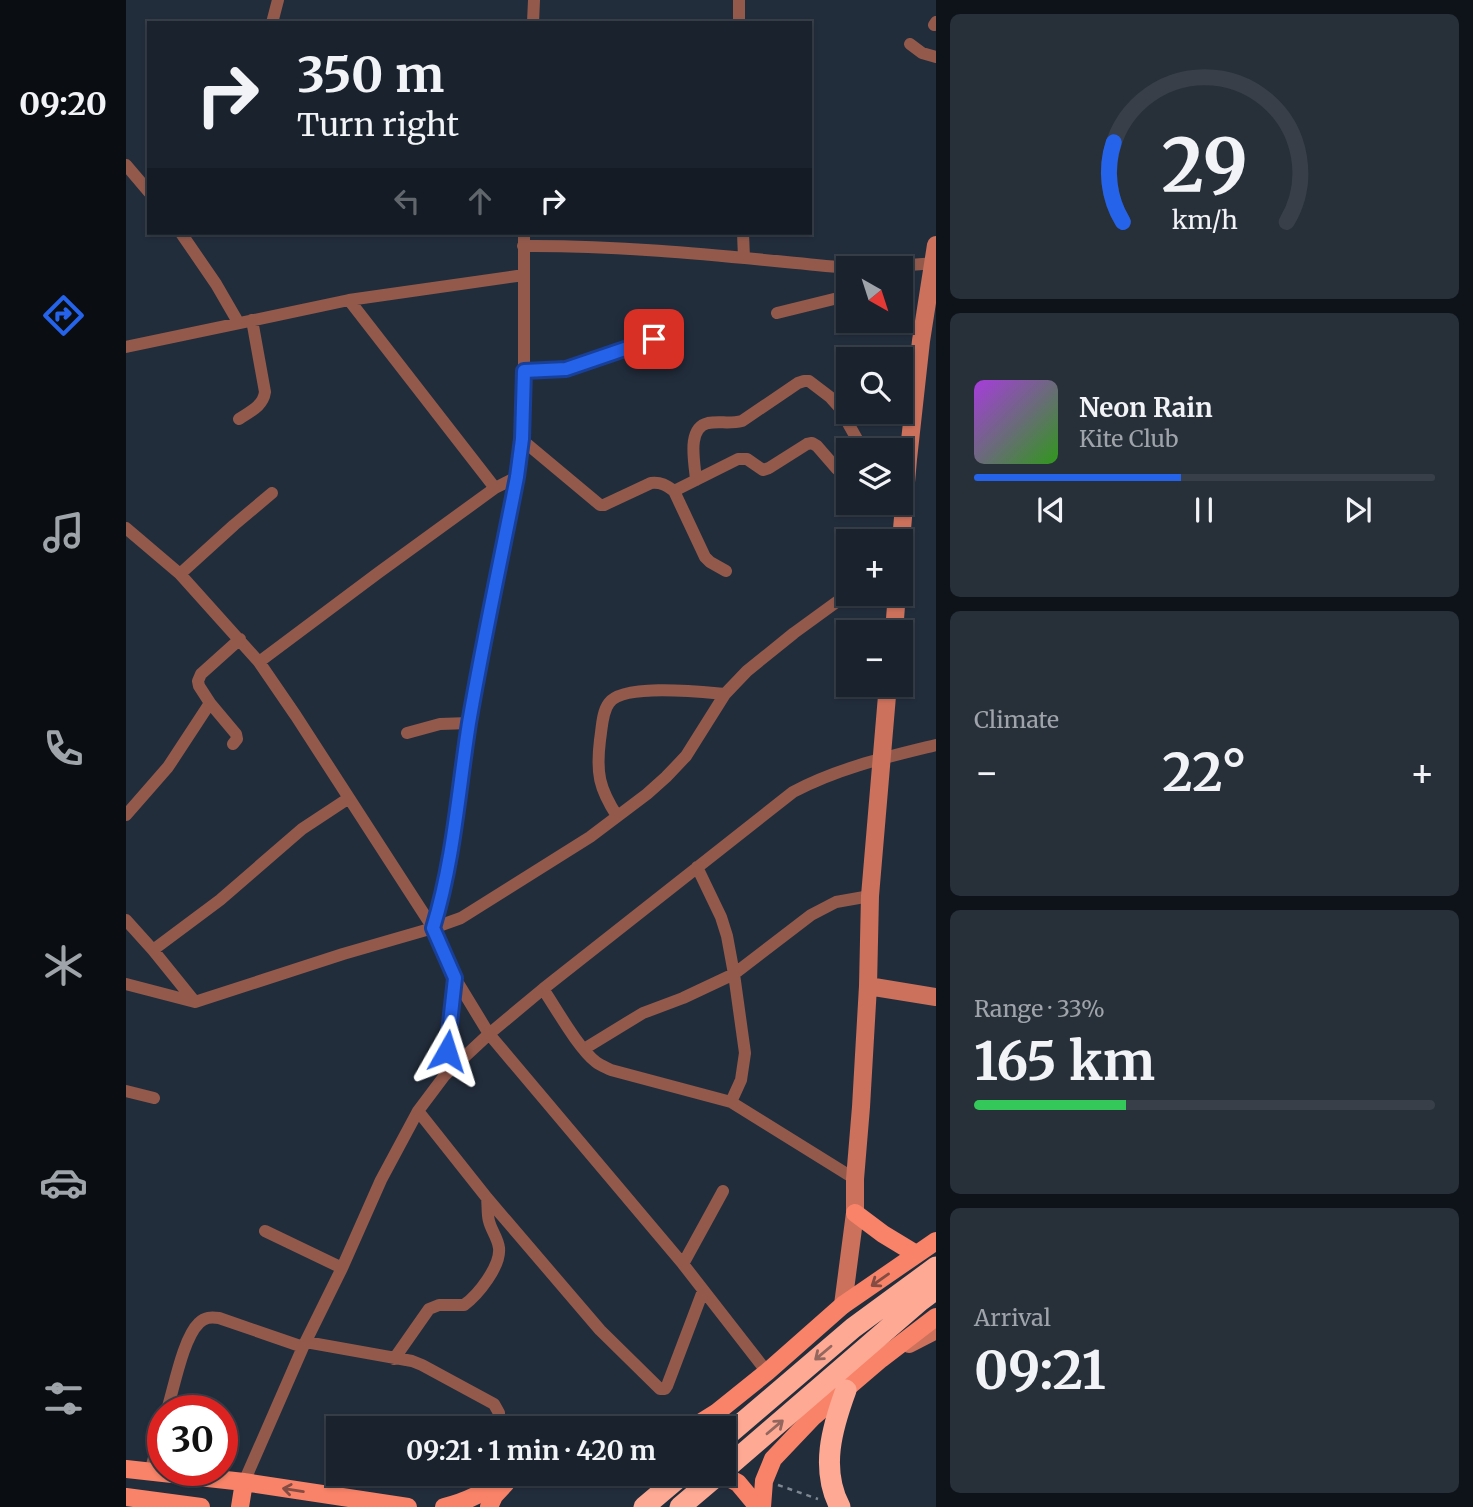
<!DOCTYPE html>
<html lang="en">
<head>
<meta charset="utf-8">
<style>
  body { margin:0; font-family:Merriweather,serif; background:#272f39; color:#f1f3f6; height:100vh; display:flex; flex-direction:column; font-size:26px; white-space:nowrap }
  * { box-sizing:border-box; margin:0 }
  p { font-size:23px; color:#9fa4aa }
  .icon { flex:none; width:38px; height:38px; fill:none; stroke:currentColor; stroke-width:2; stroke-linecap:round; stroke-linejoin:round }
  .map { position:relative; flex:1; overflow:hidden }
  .details { display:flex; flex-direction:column; gap:14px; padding:14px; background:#0e1319; width:537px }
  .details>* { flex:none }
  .banner { position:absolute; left:21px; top:21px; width:665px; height:214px; border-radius:0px; box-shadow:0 2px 5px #0004,0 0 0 2px #383f49; background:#1a222d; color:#f1f3f6; overflow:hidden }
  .needle { width:46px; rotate:141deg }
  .buttons { position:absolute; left:710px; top:256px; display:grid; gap:14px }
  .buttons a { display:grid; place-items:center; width:77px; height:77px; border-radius:0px; background:#1a222d; box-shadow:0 2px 5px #0004,0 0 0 2px #383f49; font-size:35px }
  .speed { position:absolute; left:21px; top:1395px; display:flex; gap:14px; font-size:35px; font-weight:700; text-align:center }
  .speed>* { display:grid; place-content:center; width:91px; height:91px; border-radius:50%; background:#1a222d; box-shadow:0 2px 5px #0004,0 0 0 2px #383f49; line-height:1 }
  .speed .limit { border:10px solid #d22; background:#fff; color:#111 }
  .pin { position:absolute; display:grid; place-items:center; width:60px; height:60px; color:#fff; margin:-30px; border-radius:14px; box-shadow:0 4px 10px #0006 }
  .me { position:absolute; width:77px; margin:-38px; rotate:6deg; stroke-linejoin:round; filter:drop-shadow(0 0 5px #0008) }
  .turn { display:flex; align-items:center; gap:24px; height:147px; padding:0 35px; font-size:32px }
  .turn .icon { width:91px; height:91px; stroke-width:2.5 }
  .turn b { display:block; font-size:49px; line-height:60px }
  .lanes { display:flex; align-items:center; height:66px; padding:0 35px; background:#0003; justify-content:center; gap:35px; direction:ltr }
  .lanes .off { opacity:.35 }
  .big { font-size:52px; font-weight:700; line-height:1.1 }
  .details .widget { flex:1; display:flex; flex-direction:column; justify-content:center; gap:10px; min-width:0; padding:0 24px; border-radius:10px; background:#272f39 }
  .details .dial { align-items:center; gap:0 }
  .dial svg { height:182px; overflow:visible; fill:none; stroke:#383f49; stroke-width:7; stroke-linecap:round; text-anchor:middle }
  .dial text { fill:#f1f3f6; stroke:none }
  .song { display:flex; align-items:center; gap:21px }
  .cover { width:84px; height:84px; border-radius:10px; background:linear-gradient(135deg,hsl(280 70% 55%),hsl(110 70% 35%)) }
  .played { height:7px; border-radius:4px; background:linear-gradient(90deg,#2563eb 45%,#383f49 45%) }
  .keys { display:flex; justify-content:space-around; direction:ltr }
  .heat { display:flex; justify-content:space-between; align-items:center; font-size:38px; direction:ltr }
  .charge { height:10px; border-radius:5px; background:linear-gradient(90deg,#34c759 33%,#383f49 0) }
  .trip { position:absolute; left:200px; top:1416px; width:410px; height:70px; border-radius:0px; background:#1a222d; box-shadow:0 2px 5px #0004,0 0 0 2px #383f49; font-weight:700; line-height:70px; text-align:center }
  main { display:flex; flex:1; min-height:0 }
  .tab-bar { display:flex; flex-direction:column; width:126px; justify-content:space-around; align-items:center; background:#0a0e12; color:#9fa4aa }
  .tab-bar .icon { width:49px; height:49px }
  .tab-bar .current { color:#2563eb }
  .tab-bar b { font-size:32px; color:#f1f3f6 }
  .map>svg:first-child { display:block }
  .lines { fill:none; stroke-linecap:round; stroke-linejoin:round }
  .path { stroke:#7d8693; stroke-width:2.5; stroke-dasharray:5 5; stroke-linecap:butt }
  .street { stroke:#935a4c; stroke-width:12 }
  .secondary { stroke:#cc715c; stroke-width:18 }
  .primary { stroke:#f88368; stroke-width:18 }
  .highway { stroke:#fea994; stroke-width:21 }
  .oneway { stroke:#844c42 }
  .oneway2 { stroke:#93665e }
  .route-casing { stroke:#184099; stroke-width:18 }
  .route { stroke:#2563eb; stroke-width:12 }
</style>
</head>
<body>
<main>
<nav class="tab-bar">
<b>09:20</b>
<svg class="icon current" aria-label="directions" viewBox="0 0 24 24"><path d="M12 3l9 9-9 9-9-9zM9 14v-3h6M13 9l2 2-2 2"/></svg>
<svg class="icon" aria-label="music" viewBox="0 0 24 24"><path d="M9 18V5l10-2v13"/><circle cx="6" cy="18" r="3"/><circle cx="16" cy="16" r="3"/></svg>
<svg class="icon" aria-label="phone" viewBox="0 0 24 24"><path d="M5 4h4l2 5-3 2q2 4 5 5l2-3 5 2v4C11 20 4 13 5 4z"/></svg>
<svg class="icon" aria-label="climate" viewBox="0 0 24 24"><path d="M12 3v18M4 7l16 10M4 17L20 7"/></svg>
<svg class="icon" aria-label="car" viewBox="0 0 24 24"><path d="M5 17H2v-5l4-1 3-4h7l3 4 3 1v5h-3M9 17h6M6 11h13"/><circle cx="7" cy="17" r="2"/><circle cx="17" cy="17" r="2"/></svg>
<svg class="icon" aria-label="filters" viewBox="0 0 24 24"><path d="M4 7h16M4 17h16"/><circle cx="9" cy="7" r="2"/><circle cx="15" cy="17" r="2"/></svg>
</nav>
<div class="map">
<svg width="810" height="1507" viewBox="0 0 810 1507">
  <rect width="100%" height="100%" fill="#222d3c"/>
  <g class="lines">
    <!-- path -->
    <path class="path" d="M652,1485L692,1499"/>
    <!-- street -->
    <path class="street" d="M146,23L152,0
      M407,23L408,0
      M613,23V0
      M808,25L810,22
      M784,44L796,53L810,57
      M0,165L23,192
      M55,233L90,284L112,322
      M617,233L618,258
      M397,246C506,245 615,258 723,268
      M744,268L810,263
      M223,300L369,488
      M651,313L712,298L717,295L723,287
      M0,347L223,300L398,275
      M398,371L440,369L528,339L551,337
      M113,419C125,411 137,406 139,392L126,320
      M395,439L474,505H478L525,483C535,482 540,485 548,491L579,557L584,562L600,571
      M570,480C569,464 560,428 582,423C593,421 604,424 616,421L672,383L678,381H683L704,397L713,407L737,450
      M548,491L612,459H621L637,470L643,468L681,444L686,443L691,446L711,469L715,470L723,465
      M0,528L54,574L133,662L170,716L307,928L329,978L363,1034L557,1264L641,1372
      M54,574L108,525L146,493
      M133,662L252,573L369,488L391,477
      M84,703L110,734L111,739L107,744
      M281,733L314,724L343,723
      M0,815L42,767L84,703L73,686L72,681L75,674L114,639
      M491,816C473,788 470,773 474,740C476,728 476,712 483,703C497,683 576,692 599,694
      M571,867L595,917L601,936L608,974L619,1053L615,1080L605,1102
      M0,920L27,950
      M307,928C328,860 332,793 343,723C357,641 375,559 391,477L395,439L398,371V233
      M0,984L69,1002L217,954L307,928L335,918L464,837L521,794L540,777L560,756L599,694L621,671L668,633L723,593
      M417,989C430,1008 452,1048 470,1062C474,1065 479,1067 485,1070L605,1102L729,1179
      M69,1002L27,950L94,900L176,829L223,798
      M458,1049L517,1013L557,998L608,974L685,915L710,902L744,896
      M319,1075L329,978
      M0,1091L28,1098
      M292,1111L361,1198L474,1330L534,1389H539L541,1386L577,1291
      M139,1231L216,1268
      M557,1264L597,1191
      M180,1342L286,1361L296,1365L368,1404L373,1413L367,1428
      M268,1359L303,1309L313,1305H338C352,1295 375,1266 373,1248C372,1238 365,1230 363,1221C361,1214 362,1206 361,1198
      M41,1410C48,1388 57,1338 73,1323C79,1317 85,1317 93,1318L177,1347
      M24,1472L37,1426
      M340,1476L341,1474
      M118,1482L177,1347L216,1268L255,1180L292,1111L319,1075L363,1034L417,989L667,792C712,768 761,757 810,745"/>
    <!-- secondary -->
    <path class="secondary" d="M775,541L782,459L795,341L810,245
      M768,632L771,593
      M742,986L810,997
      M717,1305L729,1213V1179L735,1107L742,986L744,896L762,684
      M783,1344L810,1330"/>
    <!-- primary -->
    <path class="primary" d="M729,1213L757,1234L790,1254
      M566,1428L590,1413L641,1372L717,1305L810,1241
      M0,1469L118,1482L282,1507
      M595,1474L612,1483L632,1507
      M0,1497L75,1507
      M114,1507L118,1482
      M318,1507C342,1502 365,1488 386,1476
      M363,1507L368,1496L380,1483
      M636,1507L638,1481L647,1459L686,1418L755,1359L810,1317"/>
    <!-- highway -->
    <path class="highway" d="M597,1439L727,1328L810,1267
      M597,1471L794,1301L810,1289
      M518,1507L557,1474
      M554,1507L593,1474
      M714,1507C694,1469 706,1428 720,1390"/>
  </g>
  <!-- one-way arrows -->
  <defs><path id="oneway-shaft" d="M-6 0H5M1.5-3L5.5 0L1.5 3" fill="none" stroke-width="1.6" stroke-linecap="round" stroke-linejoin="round" transform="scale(1.75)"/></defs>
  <g class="oneway">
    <use href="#oneway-shaft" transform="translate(754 1280) rotate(145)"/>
    <use href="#oneway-shaft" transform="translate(167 1490) rotate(-171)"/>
  </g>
  <g class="oneway2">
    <use href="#oneway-shaft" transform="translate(697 1353) rotate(140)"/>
    <use href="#oneway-shaft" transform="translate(649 1427) rotate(-40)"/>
  </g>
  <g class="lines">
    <defs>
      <path id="route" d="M321,1051L329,978L307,928C328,859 332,793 343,723C357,641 375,559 391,477L396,439L398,371L440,369L528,339"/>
    </defs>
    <!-- route casing -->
    <use href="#route" class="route-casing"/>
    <!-- route -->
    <use href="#route" class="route"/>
  </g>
</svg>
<div class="buttons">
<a><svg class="needle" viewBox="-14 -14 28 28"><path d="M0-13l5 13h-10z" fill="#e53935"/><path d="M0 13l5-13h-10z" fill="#9fa4aa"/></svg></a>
<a><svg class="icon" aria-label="search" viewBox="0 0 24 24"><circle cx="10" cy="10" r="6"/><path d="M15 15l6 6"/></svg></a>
<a><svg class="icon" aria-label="layers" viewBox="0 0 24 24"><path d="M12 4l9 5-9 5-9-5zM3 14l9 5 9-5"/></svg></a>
<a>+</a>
<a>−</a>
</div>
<div class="speed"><div class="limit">30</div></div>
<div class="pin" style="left:528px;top:339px;background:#d93025"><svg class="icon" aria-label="arrive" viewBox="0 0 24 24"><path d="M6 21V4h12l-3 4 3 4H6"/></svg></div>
<svg class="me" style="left:321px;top:1051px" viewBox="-20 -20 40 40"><path d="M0-17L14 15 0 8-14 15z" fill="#2563eb" stroke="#fff" stroke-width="4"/></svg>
<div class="trip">09:21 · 1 min · 420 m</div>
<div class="banner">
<div class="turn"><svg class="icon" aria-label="right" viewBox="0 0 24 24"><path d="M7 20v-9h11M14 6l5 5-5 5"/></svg><div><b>350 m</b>Turn right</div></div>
<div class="lanes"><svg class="icon off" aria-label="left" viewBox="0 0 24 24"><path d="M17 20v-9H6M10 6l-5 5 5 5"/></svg><svg class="icon off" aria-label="ahead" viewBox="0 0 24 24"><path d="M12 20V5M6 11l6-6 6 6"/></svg><svg class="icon" aria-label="right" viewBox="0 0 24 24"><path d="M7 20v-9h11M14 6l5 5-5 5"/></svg></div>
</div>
</div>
<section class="details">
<div class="widget dial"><svg viewBox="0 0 100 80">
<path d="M14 69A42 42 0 1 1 86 69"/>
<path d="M14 69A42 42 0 0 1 10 34" stroke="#2563eb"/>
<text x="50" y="56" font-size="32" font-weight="700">29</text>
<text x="50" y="72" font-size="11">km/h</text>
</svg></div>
<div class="widget">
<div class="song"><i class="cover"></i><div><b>Neon Rain</b><p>Kite Club</p></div></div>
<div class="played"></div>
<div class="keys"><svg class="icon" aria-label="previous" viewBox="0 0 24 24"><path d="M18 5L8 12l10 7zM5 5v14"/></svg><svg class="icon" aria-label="pause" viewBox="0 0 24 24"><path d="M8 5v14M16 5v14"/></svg><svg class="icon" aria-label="next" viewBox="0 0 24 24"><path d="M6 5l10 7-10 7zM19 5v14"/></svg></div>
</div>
<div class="widget"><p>Climate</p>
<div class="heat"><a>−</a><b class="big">22°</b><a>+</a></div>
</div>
<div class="widget"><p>Range · 33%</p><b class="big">165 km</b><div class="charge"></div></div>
<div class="widget"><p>Arrival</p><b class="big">09:21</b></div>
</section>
</main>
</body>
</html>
